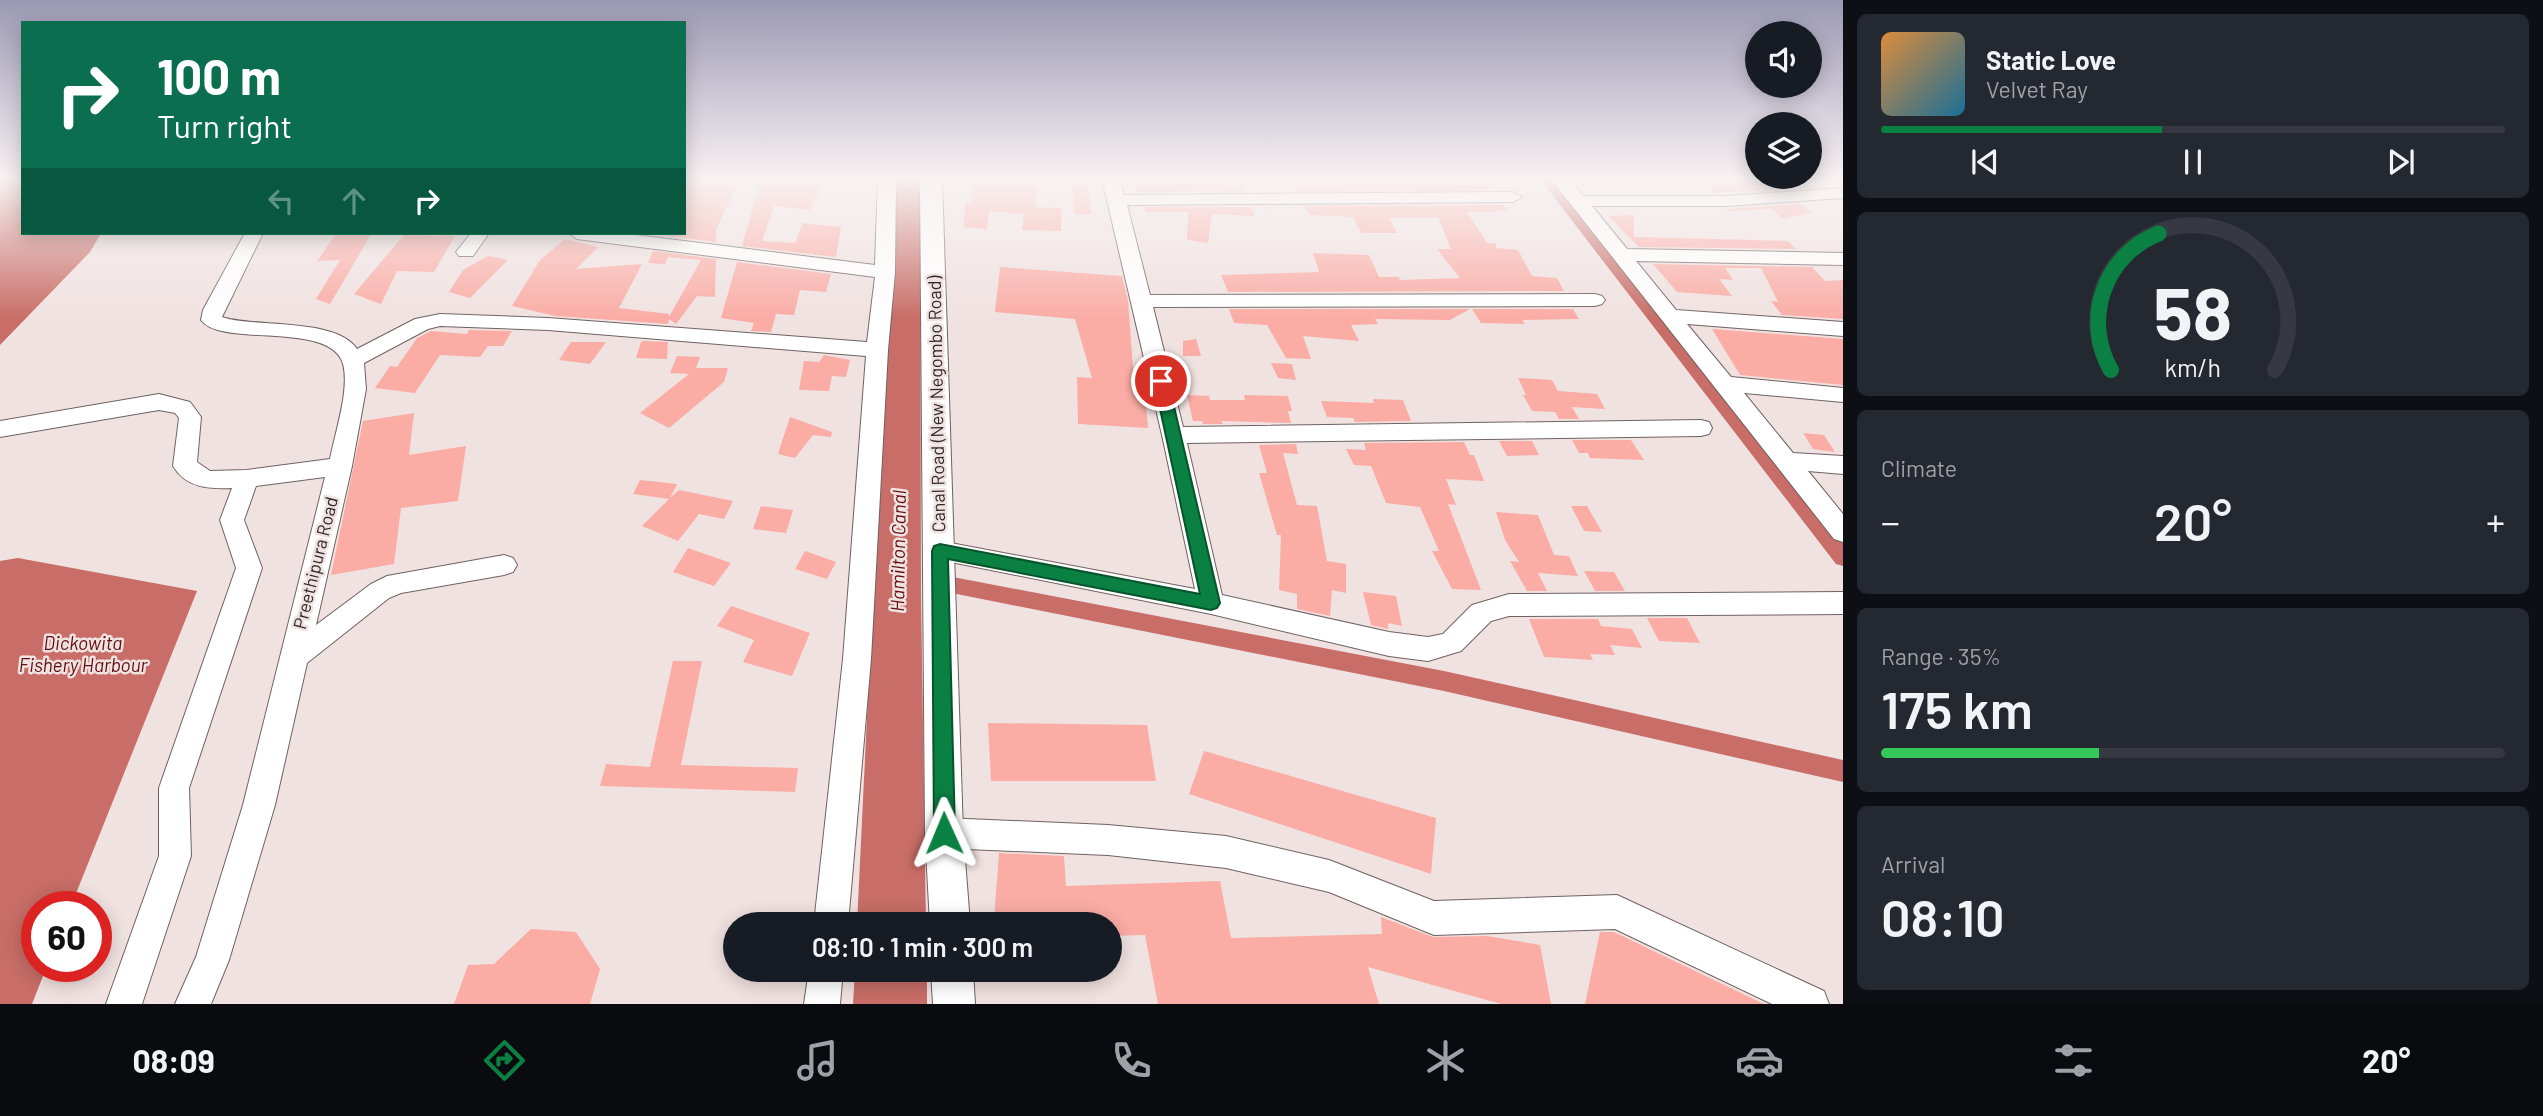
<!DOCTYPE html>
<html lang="en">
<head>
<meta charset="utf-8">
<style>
  body { margin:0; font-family:Barlow,sans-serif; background:#242831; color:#f1f3f6; height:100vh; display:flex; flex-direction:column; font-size:26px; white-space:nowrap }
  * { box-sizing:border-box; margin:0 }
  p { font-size:23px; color:#9ea1a6 }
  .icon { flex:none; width:38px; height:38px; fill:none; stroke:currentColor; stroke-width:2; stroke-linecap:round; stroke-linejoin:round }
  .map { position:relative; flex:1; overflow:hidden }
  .side { display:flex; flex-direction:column; gap:14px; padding:14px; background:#0d0f14; width:700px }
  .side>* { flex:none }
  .guide { position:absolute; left:21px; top:21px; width:665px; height:214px; border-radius:0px; box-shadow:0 4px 18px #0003; background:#0b6e4f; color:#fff; overflow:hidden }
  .buttons { position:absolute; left:1745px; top:21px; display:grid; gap:14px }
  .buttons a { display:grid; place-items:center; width:77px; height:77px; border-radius:50%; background:#171b24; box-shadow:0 4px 18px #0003; font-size:35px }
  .speed { position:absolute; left:21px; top:891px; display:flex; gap:14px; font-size:35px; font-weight:700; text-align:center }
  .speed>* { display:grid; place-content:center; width:91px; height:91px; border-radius:50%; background:#171b24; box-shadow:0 4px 18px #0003; line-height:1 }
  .speed .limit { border:10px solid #d22; background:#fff; color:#111 }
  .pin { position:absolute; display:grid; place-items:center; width:60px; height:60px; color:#fff; margin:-30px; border:4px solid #fff; border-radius:50%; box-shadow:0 2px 7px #0007 }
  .me { position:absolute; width:77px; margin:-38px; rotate:359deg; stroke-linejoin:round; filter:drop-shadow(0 0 5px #0008) }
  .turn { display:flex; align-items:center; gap:24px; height:147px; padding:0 21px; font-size:32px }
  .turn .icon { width:91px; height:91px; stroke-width:2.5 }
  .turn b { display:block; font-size:49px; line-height:60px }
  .lanes { display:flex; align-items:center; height:66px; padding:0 21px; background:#0003; justify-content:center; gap:35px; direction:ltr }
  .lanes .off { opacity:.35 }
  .big { font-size:52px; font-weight:600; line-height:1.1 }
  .side .card { flex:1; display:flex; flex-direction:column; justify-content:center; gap:10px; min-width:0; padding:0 24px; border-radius:10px; background:#242831 }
  .side .dial { align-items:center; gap:0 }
  .dial svg { height:182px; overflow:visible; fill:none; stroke:#363941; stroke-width:7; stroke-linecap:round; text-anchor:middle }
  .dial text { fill:#f1f3f6; stroke:none }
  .song { display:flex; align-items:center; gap:21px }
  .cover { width:84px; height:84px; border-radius:10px; background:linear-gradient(135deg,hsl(30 70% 55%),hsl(200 70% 35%)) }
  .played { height:7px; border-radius:4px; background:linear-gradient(90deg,#0b8043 45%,#363941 45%) }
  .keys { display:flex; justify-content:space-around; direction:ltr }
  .heat { display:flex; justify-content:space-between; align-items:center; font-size:38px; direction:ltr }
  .charge { height:10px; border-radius:5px; background:linear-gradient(90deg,#34c759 35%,#363941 0) }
  .trip { position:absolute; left:723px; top:912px; width:399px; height:70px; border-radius:35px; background:#171b24; box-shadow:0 4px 18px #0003; font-weight:600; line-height:70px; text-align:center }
  .dock { display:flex; height:112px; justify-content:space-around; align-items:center; background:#090b0e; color:#9ea1a6 }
  .dock .icon { width:49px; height:49px }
  .dock .current { color:#0b8043 }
  .dock b { font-size:32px; color:#f1f3f6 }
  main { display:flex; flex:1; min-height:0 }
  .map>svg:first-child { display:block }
  .water { fill:#c86d67 }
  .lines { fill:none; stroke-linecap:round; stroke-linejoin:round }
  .canal { fill:#c86d67; fill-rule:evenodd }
  .building { fill:#faaca5 }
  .minor-casing { stroke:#6e6261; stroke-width:2 }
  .major-casing { stroke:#6e6261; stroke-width:2 }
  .minor { fill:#fff; fill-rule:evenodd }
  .major { fill:#fff; fill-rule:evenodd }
  .route { fill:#0b8043; stroke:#07532c; stroke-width:2 }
  .labels { text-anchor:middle; stroke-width:5; stroke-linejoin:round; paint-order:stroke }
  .street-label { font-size:18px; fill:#2e2928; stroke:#f0e2e1 }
  .water-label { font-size:19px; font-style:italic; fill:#610c11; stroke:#f0e2e1 }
</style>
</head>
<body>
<main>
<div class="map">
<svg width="1843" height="1004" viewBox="0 0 1843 1004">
  <rect width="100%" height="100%" fill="#f0e2e1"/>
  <!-- water -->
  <path class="water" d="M0,179H23V233H101L90,252L0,345Z
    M893,179H920L921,595L926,924H857Z
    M18,558L197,591L71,906H37V966H47L32,1004H0V561Z
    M855,970H927V1004H853Z"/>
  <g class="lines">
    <!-- canal -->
    <path class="canal" d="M1540,179H1554L1843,543V566L1836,564Z
      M932,573L1444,671L1843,760V782L1444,691L932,589L925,587L922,581L925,575Z"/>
  </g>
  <!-- building -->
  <path class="building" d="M761,179H825L810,210L774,206L762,241L795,243L803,223L841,227L836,257L742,246Z
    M1131,179L1243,182L1246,191L1137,192Z
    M1290,179L1485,180L1492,190L1297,191Z
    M1712,179H1794V189L1712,193Z
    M1072,180L1088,181L1091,214H1074Z
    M691,181L737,186L716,229V242L660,235L661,233H684V192Z
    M972,181L1038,185L1035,207L1061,208V231L1022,230L1024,214L989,211L987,229L964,227L965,203H972Z
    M1799,204L1813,212L1784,219L1771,209L1729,211L1726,209Z
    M1504,205L1508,211L1467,212L1487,243H1495L1497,248L1518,250L1532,276L1557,278L1564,291L1228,292L1221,275L1319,272L1313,253L1369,255L1379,277H1399L1400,280L1460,278L1437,249H1451L1438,217L1389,218L1397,233H1361L1353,217L1310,215L1305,206Z
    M1144,207H1251L1255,216L1212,214L1208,243L1187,240L1188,212H1146Z
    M1634,215V237L1788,241L1796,249L1639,247L1609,216Z
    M372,233L330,304L316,299L340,260L317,261L336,234Z
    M404,235L455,236L434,272L397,271L381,304L354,294Z
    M565,239L598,247L576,269L642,264L619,308L669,314V317L701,260L668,257L665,264L648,263L653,251L716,259L715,297L697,296L676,324L669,319L668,324L555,316L512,306L540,260Z
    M488,256L508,260L470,298L449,292L463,270Z
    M737,262L831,274L826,292L800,290L794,315L776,314L771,332L751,331L754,323L721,318Z
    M1653,264L1812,267L1825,281L1843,280V319L1782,315L1771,301L1778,302L1761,268H1725L1733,280L1719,279L1732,296L1677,292Z
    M1000,267L1122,276L1128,300L1134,381H1144L1148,428L1078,424L1077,377L1092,378L1075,319L995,312Z
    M1229,309H1470L1450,320L1375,319L1378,324L1351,325L1359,341L1303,336L1311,359L1286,358L1267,325L1234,323Z
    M1472,309H1573L1579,319L1522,320L1525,324L1481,323Z
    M1712,329L1843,339V385L1740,375Z
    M469,330L512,331L503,346H488L480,357L440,355L415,393L375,388L390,366L397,367L417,338L431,331L467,334Z
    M1196,339L1201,356H1183V341Z
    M644,341L668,342L667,359L636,358L641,342Z
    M571,342H606L590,364L559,360Z
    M824,355L850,360L846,377L832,376L829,391L799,390L804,361L819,362Z
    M677,356L700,357L696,368H728L724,382L669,428L640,413L689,374L670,373Z
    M1271,363L1292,364L1296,380L1278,378Z
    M1518,378L1552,380L1558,391L1597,394L1605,409L1572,407L1579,419H1559L1555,412L1532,411L1523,395H1526Z
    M1187,395L1209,396L1210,400H1245L1244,395L1288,396L1292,411H1288L1291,423L1222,421L1223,424H1203L1202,421H1193Z
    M1373,399L1403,400L1411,421L1355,422L1353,418L1327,417L1321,401L1374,403Z
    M414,413L409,455L466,446L458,501L401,508L394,564L331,575L363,421Z
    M790,417L832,432L831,437L813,435L795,458L778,454Z
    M1803,433L1824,435L1835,452L1813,449Z
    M1572,440H1631L1644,460L1590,458L1588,453H1579Z
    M1499,441H1532L1539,455L1507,456Z
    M1464,442L1470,455H1474L1484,481L1446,479L1456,505L1448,504L1481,590L1452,589L1432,551H1439L1420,507L1386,503L1371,466L1354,465L1346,449L1366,450L1364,443Z
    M1296,444L1298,454L1283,453L1297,505L1317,506L1327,561L1346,564V593L1332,590L1330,616L1297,609V594L1279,590L1281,535H1277L1259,473H1267L1259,445Z
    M640,480L677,484L670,498L679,490L733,501L724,519L699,514L678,541L642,526L669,499L633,494Z
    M761,506L793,510L786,533L753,529Z
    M1571,506H1587L1602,532L1584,531Z
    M1496,512L1538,515L1554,555L1569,556L1578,576L1538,573L1547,591H1527L1510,561L1519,562L1505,540Z
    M688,548L731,563L714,586L673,572Z
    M805,551L836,562L827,579L795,569Z
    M1584,571L1614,572L1625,591H1595Z
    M1363,592L1396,596L1402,626L1388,623V629L1371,625Z
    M731,606L810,633L792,676L743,662L754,640L717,626Z
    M1647,618H1687L1700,643L1659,641Z
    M1529,619H1598L1601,626L1632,629L1642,648L1610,645L1615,655L1590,654L1593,660L1544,657Z
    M673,661H702L681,765L798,768L795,792L600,786L606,764L650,767Z
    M988,723L1147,725L1156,781H991Z
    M1204,751L1436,818L1431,874L1189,794Z
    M999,853L1064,856L1066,886L1220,881L1231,938L1382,934L1381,917L1433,937L1487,936L1540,945L1551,1004H1501L1368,967L1379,1004H1158L1145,935L1110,936V924L994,920Z
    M531,929L576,932L600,969L590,1004H454L468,965L494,964Z
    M1600,932H1614L1764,1004H1585Z"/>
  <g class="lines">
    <defs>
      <path id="minor" d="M878,179H896L895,272L888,350L871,659L848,924H814L843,659L866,356L548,330L440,326L428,329L364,363L366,389L352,466L316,625L371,584L387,576L504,555L513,558L517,565L513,572L504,575L401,593L389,598L307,663L275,805L229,960L211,1004H175L196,957L243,805L325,477L256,486L244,520L262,568L189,788L191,856L142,1004H106L159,856V788L236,568L220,520L232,488C209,489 186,488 173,466L179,418L175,413L159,410L0,437V421L159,394L190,402L201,417L197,462L210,471L247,470L330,459C335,433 350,389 343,364C331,320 220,348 201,320L203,310L245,233H263L222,317C253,328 336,317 357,349L415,319L440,314L548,318L867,342L875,277L577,239L568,233H620L875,265Z
        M1102,179H1120L1124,195L1513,192L1522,197L1513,202L1127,205L1150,295L1595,294L1602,296L1605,300L1602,304L1595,306L1153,307L1183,427L1701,420L1709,422L1712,428L1709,434L1701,436L1187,443L1222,595L1389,632L1428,637L1443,634L1472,605L1509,594L1843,592V614L1509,616L1491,621L1461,651L1428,661L1389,656L1211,614L931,558L927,551L931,544L940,541L1195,589L1162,435Z
        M1551,179H1569L1583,196H1726L1843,188V198L1726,206H1592L1627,249L1843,253V265L1636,261L1676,310L1843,322V336L1687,324L1731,377L1843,388V402L1744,393L1793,453L1843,456V474L1808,471L1843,514V542L1834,539Z
        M471,233H489L473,256H459L456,252Z
        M944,818L1108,825L1226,836L1329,860L1434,901L1617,895L1824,991L1829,1004H1772L1615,929L1434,935L1329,892L1226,868L1108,855L944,848L933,844L928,833L933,822Z
        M809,970H843L840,1004H804Z"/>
      <path id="major" d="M920,179H942L963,833L970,924H930L925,833Z
        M931,970H973L975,1004H933Z"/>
    </defs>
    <!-- minor casing -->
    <use href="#minor" class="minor-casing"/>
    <!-- major casing -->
    <use href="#major" class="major-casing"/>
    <!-- minor -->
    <use href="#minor" class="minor"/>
    <!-- major -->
    <use href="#major" class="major"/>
  </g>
  <!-- sky -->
  <linearGradient id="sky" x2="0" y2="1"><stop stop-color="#9b98b4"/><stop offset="0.56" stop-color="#f8f2f2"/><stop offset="1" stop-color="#f8f2f2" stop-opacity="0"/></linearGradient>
  <rect width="1843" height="319" fill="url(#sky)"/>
  <!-- route -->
  <path class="route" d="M1161,377L1168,381L1220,603L1217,608L1211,610L948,559L955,833L952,840L944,843L937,840L934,833L932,551L934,546L940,544L1200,594L1154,381Z"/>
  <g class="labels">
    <!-- street labels -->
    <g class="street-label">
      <text transform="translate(937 404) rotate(-91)" y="6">Canal Road (New Negombo Road)</text>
      <text transform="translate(316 563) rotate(-76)" y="6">Preethipura Road</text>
    </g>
    <!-- water labels -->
    <g class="water-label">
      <text transform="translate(898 551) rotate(-89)" y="7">Hamilton Canal</text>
      <text x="83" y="650">Dickowita<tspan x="83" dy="22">Fishery Harbour</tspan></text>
    </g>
  </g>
</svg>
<div class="buttons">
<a><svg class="icon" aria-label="sound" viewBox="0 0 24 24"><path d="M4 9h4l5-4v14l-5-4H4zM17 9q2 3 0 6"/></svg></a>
<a><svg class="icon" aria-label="layers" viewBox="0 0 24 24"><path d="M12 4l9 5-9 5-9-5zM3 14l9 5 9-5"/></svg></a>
</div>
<div class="speed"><div class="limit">60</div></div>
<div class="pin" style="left:1161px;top:381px;background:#d93025"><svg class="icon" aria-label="arrive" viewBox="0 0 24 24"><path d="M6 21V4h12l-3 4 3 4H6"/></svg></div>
<svg class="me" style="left:944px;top:833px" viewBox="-20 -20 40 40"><path d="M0-17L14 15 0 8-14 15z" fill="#0b8043" stroke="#fff" stroke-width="4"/></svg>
<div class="trip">08:10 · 1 min · 300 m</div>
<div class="guide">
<div class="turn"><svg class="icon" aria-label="right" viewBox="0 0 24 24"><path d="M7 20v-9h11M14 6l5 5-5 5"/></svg><div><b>100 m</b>Turn right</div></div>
<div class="lanes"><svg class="icon off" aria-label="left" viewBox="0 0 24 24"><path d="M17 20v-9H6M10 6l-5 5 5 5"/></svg><svg class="icon off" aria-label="ahead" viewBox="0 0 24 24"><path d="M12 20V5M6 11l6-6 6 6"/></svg><svg class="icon" aria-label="right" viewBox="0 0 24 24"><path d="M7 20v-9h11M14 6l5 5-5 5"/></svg></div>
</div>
</div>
<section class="side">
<div class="card">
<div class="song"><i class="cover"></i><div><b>Static Love</b><p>Velvet Ray</p></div></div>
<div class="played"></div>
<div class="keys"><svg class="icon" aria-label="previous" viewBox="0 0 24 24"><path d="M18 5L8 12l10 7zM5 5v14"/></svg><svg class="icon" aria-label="pause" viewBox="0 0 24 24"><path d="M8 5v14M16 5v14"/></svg><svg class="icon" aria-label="next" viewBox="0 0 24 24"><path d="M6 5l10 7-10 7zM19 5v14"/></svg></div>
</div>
<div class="card dial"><svg viewBox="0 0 100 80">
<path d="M14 69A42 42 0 1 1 86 69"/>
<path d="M14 69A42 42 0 0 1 35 9" stroke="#0b8043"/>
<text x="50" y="56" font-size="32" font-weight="700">58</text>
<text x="50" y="72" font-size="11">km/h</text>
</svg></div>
<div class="card"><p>Climate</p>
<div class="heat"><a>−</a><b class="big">20°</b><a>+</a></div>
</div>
<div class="card"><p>Range · 35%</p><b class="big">175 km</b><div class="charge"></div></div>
<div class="card"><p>Arrival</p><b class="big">08:10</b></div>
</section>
</main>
<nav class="dock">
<b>08:09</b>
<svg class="icon current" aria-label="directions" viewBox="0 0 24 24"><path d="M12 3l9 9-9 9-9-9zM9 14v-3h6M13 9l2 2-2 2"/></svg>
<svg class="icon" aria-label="music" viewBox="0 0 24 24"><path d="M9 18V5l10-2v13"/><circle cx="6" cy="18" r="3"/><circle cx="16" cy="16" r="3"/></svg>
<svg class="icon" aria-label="phone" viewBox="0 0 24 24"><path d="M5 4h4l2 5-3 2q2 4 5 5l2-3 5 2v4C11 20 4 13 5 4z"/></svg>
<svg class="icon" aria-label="climate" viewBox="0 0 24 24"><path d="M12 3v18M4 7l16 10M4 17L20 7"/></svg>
<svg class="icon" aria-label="car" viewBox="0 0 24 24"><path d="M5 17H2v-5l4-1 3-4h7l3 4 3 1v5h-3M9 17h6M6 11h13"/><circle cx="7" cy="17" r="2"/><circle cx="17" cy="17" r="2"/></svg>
<svg class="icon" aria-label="filters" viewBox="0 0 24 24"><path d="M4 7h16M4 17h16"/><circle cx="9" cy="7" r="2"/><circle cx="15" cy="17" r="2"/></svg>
<b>20°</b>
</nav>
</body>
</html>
